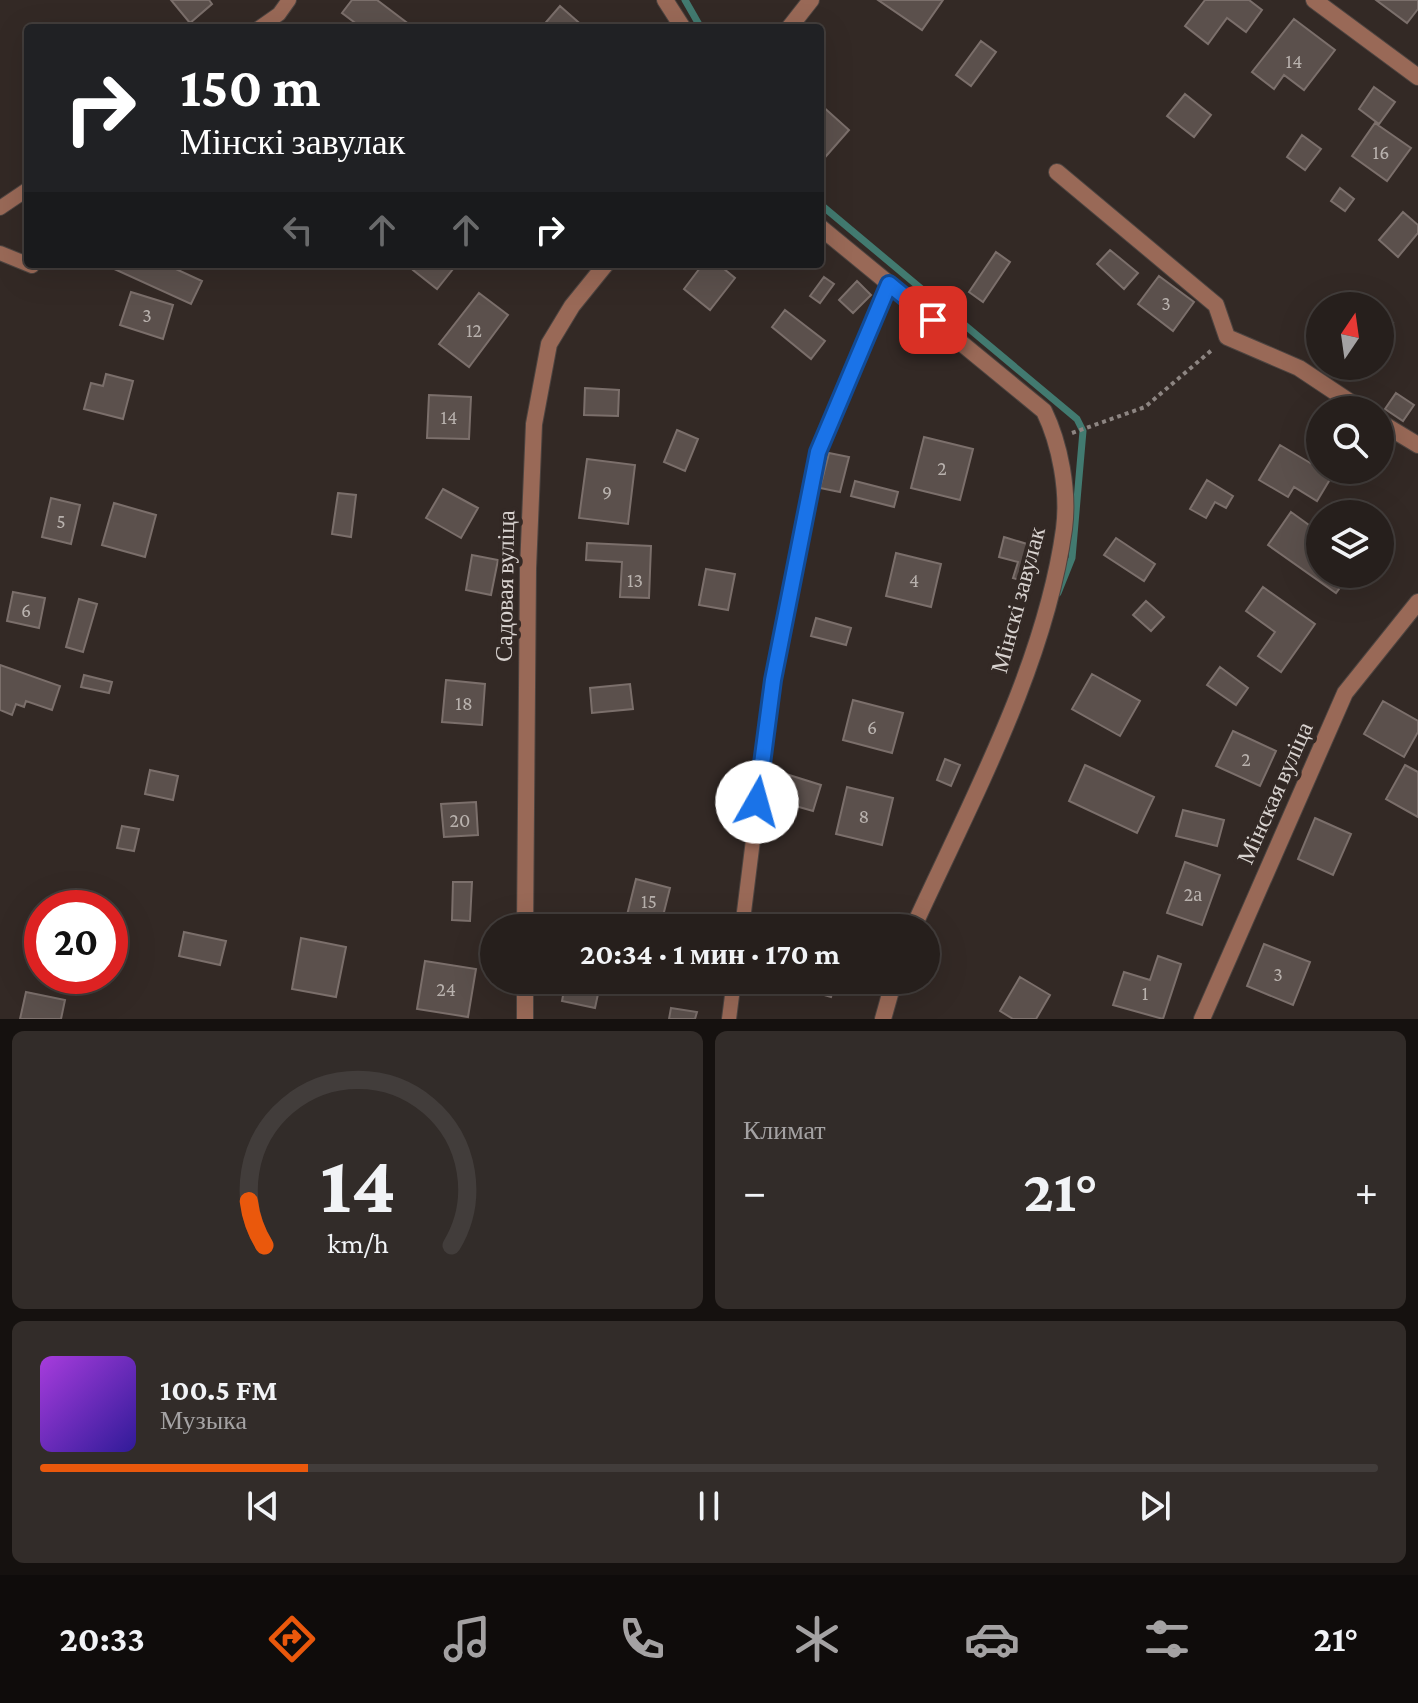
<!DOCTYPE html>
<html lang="ru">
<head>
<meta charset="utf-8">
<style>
  body { margin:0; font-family:"Crimson Pro",serif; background:#322c29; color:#f1f3f6; height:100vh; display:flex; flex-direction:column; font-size:30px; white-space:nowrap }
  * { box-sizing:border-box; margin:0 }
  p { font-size:26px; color:#a4a2a3 }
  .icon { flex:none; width:44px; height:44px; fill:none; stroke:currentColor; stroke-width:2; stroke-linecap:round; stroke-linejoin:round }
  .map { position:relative; height:1019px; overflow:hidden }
  .drawer { display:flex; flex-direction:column; gap:12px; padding:12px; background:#15110f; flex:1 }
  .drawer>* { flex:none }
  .hud { position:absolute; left:24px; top:24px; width:800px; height:244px; border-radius:8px; box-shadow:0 8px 32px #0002,0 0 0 2px #423d3b; background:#202124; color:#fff; overflow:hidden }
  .needle { width:52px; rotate:13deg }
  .fabs { position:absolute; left:1306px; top:292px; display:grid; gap:16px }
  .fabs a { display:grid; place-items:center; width:88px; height:88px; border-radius:50%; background:#261f1c; box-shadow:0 8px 32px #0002,0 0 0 2px #423d3b; font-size:40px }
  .speed { position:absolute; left:24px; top:890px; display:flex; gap:16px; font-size:40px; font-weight:700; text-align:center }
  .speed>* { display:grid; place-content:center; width:104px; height:104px; border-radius:50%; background:#261f1c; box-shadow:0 8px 32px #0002,0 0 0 2px #423d3b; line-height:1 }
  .speed .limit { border:12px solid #d22; background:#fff; color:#111 }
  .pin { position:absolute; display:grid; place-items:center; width:68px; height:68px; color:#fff; margin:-34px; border-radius:16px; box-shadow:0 4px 12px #0006 }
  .me { position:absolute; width:88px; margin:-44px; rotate:7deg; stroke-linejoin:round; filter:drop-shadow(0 0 6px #0008) }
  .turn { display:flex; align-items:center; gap:28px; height:168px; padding:0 24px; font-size:36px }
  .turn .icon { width:104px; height:104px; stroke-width:2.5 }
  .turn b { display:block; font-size:56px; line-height:68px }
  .lanes { display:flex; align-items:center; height:76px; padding:0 24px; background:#0003; justify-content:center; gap:40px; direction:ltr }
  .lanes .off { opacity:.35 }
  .big { font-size:60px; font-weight:700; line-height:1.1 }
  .drawer .tile { flex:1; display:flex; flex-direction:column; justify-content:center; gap:12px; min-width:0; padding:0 28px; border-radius:12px; background:#322c29 }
  .drawer .dial { align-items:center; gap:0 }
  .dial svg { height:208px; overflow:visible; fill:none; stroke:#423d3b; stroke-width:7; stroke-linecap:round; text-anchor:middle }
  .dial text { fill:#f1f3f6; stroke:none }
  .song { display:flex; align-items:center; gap:24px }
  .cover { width:96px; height:96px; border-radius:12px; background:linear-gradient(135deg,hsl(280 70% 55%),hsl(250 70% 35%)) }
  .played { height:8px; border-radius:4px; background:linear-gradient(90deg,#ea580c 20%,#423d3b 20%) }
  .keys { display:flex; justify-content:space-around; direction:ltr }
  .heat { display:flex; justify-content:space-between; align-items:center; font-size:44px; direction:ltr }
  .drawer .tiles { flex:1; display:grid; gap:12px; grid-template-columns:1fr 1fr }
  .tile:last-child { grid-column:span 2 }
  .trip { position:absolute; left:480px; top:914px; width:460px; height:80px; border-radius:40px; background:#261f1c; box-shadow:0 8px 32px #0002,0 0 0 2px #423d3b; font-weight:700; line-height:80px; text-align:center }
  .menu { display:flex; height:128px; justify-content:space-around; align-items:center; background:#0f0c0b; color:#a4a2a3 }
  .menu .icon { width:56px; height:56px }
  .menu .on { color:#ea580c }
  .menu b { font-size:36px; color:#f1f3f6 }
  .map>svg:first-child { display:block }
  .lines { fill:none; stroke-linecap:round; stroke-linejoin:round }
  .stream { stroke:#427a70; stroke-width:7 }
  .building { fill:#5b504c; stroke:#7b6f6b; stroke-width:2 }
  .service-casing { stroke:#4d4440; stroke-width:16 }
  .minor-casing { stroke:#4d4440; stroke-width:18 }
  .tertiary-casing { stroke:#4d4440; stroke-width:18 }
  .path { stroke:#8d8582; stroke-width:4; stroke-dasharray:4 4; stroke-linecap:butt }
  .service { stroke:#996957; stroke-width:14 }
  .minor { stroke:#996957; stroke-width:16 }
  .tertiary { stroke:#996957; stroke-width:16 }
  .route-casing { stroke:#114b97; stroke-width:20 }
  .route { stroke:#1a73e8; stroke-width:14 }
  .labels { text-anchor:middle; stroke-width:8; stroke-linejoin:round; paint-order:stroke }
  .number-label { font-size:20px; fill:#b9b2ae }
  .street-label { font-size:24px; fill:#d8d2cf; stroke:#332925 }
</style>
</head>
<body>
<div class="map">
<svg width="1418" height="1019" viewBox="0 0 1418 1019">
  <rect width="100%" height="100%" fill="#332925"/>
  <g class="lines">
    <!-- stream -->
    <path class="stream" d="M685,0L701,28
      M820,204L1077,419L1083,431L1072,558L1058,593"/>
  </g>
  <!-- building -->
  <path class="building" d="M171,0H209L212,4L190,23Z
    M352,0H377L414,28H362L342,13Z
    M878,0H943L922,30Z
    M1205,0H1249L1262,10L1246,32L1227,18L1208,44L1185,26Z
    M1376,0H1418V9L1407,23Z
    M560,6L585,28H541Z
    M1294,19L1335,50L1304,90L1284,75L1274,89L1252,72Z
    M981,41L996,52L971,86L956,75Z
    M1374,87L1395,102L1379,124L1359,109Z
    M1185,94L1211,115L1194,137L1167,116Z
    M820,104L849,130L820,163Z
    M1375,123L1411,148L1387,181L1352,156Z
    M1302,135L1321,149L1305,170L1287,157Z
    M1340,188L1354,199L1345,211L1331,201Z
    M1403,212L1418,225V233L1398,257L1379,240Z
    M1110,250L1138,273L1124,289L1097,264Z
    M996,252L1010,262L983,302L969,292Z
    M114,264H165L202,281L191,304L112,268Z
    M418,264H457L437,289L413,270Z
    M703,264H718L735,278L710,310L684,289Z
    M1159,276L1194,302L1173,331L1138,304Z
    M824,277L834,284L820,303L810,296Z
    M857,281L871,295L853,313L839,300Z
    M131,292L173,305L163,339L120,325Z
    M479,293L508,315L469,367L439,344Z
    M785,310L825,341L811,359L772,327Z
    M1380,313L1393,323L1382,338L1380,336Z
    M106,374L133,381L123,419L84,409L91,383L103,386Z
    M585,388L619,390L618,416L584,415Z
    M1396,393L1414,405L1403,421L1385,409Z
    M429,395L471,397L469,439L427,438Z
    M677,430L698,439L685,471L664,462Z
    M924,437L973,449L960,500L911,488Z
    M1280,445L1332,476L1317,501L1294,487L1288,497L1259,480Z
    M829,453L849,457L840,492L820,488Z
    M587,459L635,465L628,524L579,518Z
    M1207,480L1233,496L1226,508L1215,502L1206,518L1190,509Z
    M855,481L898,492L894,507L851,496Z
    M443,489L478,508L461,538L426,518Z
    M338,493L356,495L351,537L332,534Z
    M51,498L80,505L71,544L42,537Z
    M114,503L156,515L145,557L102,545Z
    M1291,512L1320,533V574H1350L1336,593L1268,545Z
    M1004,537L1037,547L1027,582L1013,578L1018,562L999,557Z
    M1116,538L1155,564L1144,581L1104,555Z
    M587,543L651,546L649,598L620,597L622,562L586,560Z
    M896,553L941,564L931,607L886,596Z
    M472,555L498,560L491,595L466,590Z
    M706,569L735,574L728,610L699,605Z
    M1263,587L1315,624L1281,672L1258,656L1275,632L1246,611Z
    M13,592L45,598L39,628L7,621Z
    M79,599L97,604L83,652L66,647Z
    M1146,601L1164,617L1151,631L1133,615Z
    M816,618L851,628L846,645L811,636Z
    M0,665L60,686L52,710L26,701L24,707L16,704L12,715L0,710Z
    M1220,667L1248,688L1236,705L1207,685Z
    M1092,674L1140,701L1120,736L1072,709Z
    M84,675L112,682L109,693L81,687Z
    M446,680L485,684L482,725L442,722Z
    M630,684L633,709L592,713L590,688Z
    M853,700L903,713L892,753L843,740Z
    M1383,701L1418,721V732L1404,757L1364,734Z
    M1233,731L1276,751L1260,786L1216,766Z
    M945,759L960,765L951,786L937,780Z
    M1085,765L1154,797L1137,833L1069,801Z
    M1405,765L1418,772V817L1386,799Z
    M150,770L178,776L173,800L145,794Z
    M786,774L821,785L813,811L778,801Z
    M847,787L893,798L882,845L836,834Z
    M476,802L478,835L444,837L441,804Z
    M1183,810L1224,820L1217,846L1176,836Z
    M1315,818L1351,834L1333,875L1298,859Z
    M122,826L139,829L134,851L117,848Z
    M1185,862L1220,875L1202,925L1167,913Z
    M636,879L670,888L661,924L627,915Z
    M453,882H472L470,921L452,920Z
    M184,932L226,941L220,965L179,956Z
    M301,938L346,947L336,997L292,989Z
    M1264,944L1310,962L1293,1005L1247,986Z
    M1158,956L1181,964L1163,1019L1113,1005L1124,972L1150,980Z
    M425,961L476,969L468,1017L417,1009Z
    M1020,977L1050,995L1036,1019H1013L1000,1011Z
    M566,980H601L595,1008L562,1001Z
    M788,980H836L831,997L787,984Z
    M26,992L65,1000L61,1019H20Z
    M671,1008L697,1012L695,1019H669Z"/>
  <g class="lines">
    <defs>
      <path id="service" d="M259,28L279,14L289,0
        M0,208L28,189
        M0,253L32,266
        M742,928L773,680L818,452L889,284
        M729,1019L734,980"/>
      <path id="minor" d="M665,0L683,28
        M789,28L811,0
        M1057,172L1216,305L1227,337L1299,368L1362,410
        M820,227L1044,411C1060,444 1069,491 1064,529C1045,666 970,803 913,928
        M1380,422L1418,445
        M525,928L528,569L534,424L549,344L572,306L606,264
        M525,1019V980
        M883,1019L894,980
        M1202,1019L1345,693L1418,602"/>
      <path id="tertiary" d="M1314,0L1418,77"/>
    </defs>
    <!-- service casing -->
    <use href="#service" class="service-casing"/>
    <!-- minor casing -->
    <use href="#minor" class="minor-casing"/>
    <!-- tertiary casing -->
    <use href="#tertiary" class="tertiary-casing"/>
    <!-- path -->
    <path class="path" d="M1072,433L1145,407L1213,349"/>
    <!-- service -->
    <use href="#service" class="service"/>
    <!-- minor -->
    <use href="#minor" class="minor"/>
    <!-- tertiary -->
    <use href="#tertiary" class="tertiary"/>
  </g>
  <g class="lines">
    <defs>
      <path id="route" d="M757,802L773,680L818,452L889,284L933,320"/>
    </defs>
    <!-- route casing -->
    <use href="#route" class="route-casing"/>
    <!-- route -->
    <use href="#route" class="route"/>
  </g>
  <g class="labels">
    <!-- number labels -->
    <g class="number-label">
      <text x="1294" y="68">14</text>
      <text x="1381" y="159">16</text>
      <text x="1166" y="310">3</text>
      <text x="147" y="322">3</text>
      <text x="474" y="337">12</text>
      <text x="449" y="424">14</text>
      <text x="942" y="475">2</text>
      <text x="607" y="499">9</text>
      <text x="61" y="528">5</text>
      <text x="635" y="587">13</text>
      <text x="914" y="587">4</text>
      <text x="26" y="617">6</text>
      <text x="464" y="710">18</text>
      <text x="872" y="734">6</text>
      <text x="1246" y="766">2</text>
      <text x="864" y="823">8</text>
      <text x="460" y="827">20</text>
      <text x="1193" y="901">2а</text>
      <text x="649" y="908">15</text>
      <text x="1278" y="981">3</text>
      <text x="446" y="996">24</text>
      <text x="1145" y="1000">1</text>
    </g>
    <!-- street labels -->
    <g class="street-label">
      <text transform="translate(505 586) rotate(-89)" y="8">Садовая вуліца</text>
      <text transform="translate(1018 600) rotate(-75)" y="8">Мінскі завулак</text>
      <text transform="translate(1275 793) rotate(-66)" y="8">Мінская вуліца</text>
    </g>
  </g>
</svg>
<div class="fabs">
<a><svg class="needle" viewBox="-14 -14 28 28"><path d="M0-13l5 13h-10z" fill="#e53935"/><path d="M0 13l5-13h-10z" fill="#a4a2a3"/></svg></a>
<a><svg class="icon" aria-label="search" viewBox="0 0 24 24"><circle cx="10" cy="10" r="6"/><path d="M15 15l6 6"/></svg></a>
<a><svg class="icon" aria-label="layers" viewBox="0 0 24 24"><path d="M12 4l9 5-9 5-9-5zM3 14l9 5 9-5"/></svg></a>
</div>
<div class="speed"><div class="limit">20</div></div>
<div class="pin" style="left:933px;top:320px;background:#d93025"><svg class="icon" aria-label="arrive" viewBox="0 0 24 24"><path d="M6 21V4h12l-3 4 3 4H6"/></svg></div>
<svg class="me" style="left:757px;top:802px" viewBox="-20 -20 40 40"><circle r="19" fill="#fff"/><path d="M0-13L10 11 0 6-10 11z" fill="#1a73e8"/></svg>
<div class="trip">20:34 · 1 мин · 170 m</div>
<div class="hud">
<div class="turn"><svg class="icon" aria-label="right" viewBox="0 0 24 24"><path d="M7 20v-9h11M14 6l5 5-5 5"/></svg><div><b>150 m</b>Мінскі завулак</div></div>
<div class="lanes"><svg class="icon off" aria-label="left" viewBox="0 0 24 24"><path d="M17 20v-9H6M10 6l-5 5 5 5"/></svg><svg class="icon off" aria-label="ahead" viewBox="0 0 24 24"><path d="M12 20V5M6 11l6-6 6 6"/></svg><svg class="icon off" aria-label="ahead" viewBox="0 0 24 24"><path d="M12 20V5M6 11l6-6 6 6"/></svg><svg class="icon" aria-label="right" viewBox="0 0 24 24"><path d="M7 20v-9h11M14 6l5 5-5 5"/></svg></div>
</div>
</div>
<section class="drawer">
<div class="tiles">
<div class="tile dial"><svg viewBox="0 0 100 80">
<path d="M14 69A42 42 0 1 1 86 69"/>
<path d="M14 69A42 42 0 0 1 8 52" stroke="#ea580c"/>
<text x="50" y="56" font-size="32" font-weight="700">14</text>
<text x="50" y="72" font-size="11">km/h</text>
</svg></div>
<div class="tile"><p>Климат</p>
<div class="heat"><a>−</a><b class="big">21°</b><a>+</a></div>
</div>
<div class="tile">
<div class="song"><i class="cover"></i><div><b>100.5 FM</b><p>Музыка</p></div></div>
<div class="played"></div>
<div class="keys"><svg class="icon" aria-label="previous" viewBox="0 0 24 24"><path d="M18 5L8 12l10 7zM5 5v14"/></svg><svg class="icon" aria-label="pause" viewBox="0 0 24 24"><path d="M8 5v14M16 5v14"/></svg><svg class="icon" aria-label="next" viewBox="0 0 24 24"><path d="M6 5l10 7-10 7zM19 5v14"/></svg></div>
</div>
</div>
</section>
<nav class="menu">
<b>20:33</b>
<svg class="icon on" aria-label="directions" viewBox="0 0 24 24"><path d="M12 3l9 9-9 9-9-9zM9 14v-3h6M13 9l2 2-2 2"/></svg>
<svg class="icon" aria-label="music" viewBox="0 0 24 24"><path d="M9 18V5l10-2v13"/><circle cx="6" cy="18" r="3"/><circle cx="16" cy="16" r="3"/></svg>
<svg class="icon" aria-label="phone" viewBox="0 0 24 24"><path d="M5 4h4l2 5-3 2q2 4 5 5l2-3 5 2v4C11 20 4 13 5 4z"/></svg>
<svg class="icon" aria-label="climate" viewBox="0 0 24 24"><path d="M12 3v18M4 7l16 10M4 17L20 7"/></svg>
<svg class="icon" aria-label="car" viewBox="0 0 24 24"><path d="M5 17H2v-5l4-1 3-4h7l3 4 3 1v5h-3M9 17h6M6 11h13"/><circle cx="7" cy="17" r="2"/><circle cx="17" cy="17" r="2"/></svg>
<svg class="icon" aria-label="filters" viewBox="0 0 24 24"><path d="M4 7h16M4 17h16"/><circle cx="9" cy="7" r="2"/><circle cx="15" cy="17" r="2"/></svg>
<b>21°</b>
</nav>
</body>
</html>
